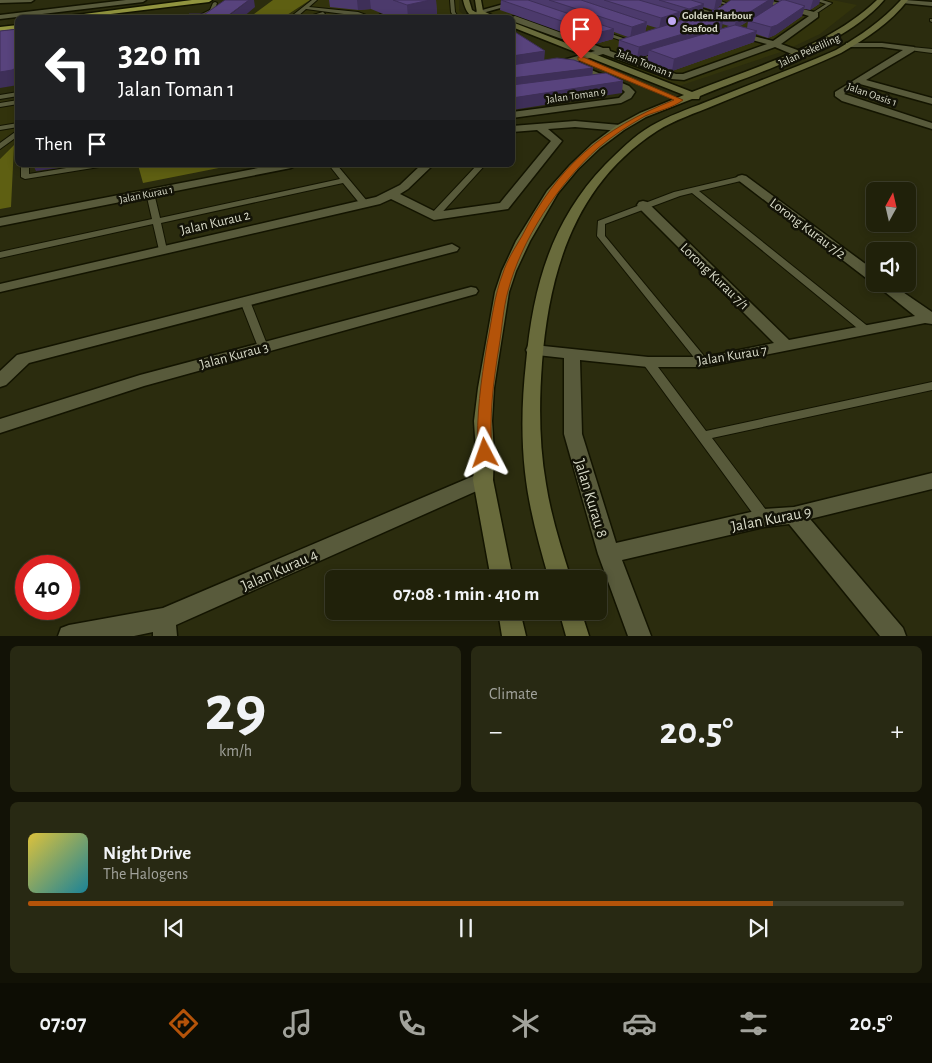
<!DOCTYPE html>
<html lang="en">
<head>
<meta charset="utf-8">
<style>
  body { margin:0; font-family:"Alegreya Sans",sans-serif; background:#282913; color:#f1f3f6; height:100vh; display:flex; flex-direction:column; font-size:19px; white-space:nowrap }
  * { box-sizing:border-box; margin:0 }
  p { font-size:16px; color:#a2a39c }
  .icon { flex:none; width:28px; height:28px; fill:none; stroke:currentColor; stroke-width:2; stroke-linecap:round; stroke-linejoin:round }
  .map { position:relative; height:636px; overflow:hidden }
  .details { display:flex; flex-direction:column; gap:10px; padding:10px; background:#121206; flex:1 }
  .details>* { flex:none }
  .guide { position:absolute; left:15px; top:15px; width:500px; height:152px; border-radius:8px; box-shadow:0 2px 8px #0003,0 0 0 1px #3d3e2b; background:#202124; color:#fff; overflow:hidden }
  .needle { width:32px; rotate:8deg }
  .fabs { position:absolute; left:866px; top:182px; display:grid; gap:10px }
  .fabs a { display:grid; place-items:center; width:50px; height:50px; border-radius:8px; background:#20210a; box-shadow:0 2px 8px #0003,0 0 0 1px #3d3e2b; font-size:25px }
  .speed { position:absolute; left:15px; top:555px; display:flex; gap:10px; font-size:25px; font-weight:700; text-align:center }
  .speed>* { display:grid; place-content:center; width:65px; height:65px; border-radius:50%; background:#20210a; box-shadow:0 2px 8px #0003,0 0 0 1px #3d3e2b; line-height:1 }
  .speed .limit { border:8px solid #d22; background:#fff; color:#111 }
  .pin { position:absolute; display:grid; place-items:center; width:42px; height:42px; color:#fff; margin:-51px -21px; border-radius:50% 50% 50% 0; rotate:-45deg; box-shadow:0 0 5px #0007 }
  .pin .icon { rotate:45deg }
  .me { position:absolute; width:55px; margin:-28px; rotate:356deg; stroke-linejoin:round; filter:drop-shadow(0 0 4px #0008) }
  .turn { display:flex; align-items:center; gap:18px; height:105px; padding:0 20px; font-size:22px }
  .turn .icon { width:65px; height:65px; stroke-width:2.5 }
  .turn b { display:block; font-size:35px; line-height:42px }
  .then { display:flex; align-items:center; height:48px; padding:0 20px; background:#0003; gap:10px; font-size:19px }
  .big { font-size:38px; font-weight:700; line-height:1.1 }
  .details .tile { flex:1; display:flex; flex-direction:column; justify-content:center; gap:8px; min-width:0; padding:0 18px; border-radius:8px; background:#282913 }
  .details .dial { align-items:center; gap:0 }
  .dial b { font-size:65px; line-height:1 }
  .song { display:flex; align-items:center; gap:15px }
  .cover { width:60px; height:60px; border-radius:8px; background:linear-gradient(135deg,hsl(50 70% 55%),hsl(190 70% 35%)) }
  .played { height:5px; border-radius:2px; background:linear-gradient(90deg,#b45309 85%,#3d3e2b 85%) }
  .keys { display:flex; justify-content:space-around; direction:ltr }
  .heat { display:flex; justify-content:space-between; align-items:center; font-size:28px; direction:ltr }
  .details .tiles { flex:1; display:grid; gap:10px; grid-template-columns:1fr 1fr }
  .tile:last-child { grid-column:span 2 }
  .trip { position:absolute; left:325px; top:570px; width:282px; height:50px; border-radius:8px; background:#20210a; box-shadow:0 2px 8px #0003,0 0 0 1px #3d3e2b; font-weight:700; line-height:50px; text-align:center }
  .tabs { display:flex; height:80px; justify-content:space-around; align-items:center; background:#0d0d04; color:#a2a39c }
  .tabs .icon { width:35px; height:35px }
  .tabs .on { color:#b45309 }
  .tabs b { font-size:22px; color:#f1f3f6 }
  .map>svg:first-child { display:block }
  .built { fill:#32330c }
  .forest { fill:#5e5f12 }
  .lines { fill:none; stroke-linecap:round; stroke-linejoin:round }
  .lane-casing { stroke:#131400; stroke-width:2 }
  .street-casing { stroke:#131400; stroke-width:3 }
  .secondary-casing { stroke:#131400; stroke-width:3 }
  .highway-casing { stroke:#131400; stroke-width:3 }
  .lane { fill:#585a3b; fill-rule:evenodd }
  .street { fill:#585a3b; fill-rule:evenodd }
  .secondary { fill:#696b3c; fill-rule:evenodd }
  .highway { fill:#91943f; fill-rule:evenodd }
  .wall { fill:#4c3a6c; fill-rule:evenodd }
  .shaded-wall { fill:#3e2f58 }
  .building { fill:#58437d; stroke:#3e2f58 }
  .route { fill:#b45309; stroke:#753606 }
  .poi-dot { fill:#c0a8f3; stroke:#131307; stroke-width:2 }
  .labels { text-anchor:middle; stroke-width:5; stroke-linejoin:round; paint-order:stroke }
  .far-poi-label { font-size:11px; font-weight:bold; fill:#d8dac8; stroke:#131307; text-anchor:start }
  .far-street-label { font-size:11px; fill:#d8dac8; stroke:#131307 }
  .street-label { font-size:14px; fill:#d8dac8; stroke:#131307 }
  .near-street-label { font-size:16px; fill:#d8dac8; stroke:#131307 }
</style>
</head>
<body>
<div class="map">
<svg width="932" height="636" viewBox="0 0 932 636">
  <rect width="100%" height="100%" fill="#2b2c0e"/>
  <!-- built -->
  <path class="built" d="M310,0H459V11L467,17L284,18Z
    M479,0H832L857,5L820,34L784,51L676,87L513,23L512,18L494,16L482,9Z
    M17,99V141L0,159V101Z"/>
  <!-- forest -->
  <path class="forest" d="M273,0H310L284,17H250Z
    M14,145L11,207L0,209V159Z
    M138,165H234L143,183Z"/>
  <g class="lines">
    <defs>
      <path id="lane" d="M312,0H317L309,7L358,12L374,18L306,9L298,16V18H293V15Z
        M450,0H454L455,12L459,18H454L451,12Z
        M711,0H718L731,5L729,6Z
        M814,0H822L832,3L814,15L812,13L826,4Z
        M215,2L217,3L214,12L201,18H194L210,10L213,3Z
        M323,12L325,14L312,18H303Z
        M470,13L474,14L470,18H464Z
        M380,14L389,17V18L378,16Z
        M930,19H932V22L930,21Z
        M599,31H603L634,42L629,43L599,33Z
        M911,47L932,49V53L909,50V48Z
        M659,52L662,54L661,55L634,64L631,62Z
        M18,92V96L0,99V95Z
        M18,100V104L0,107V103Z
        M18,123V127L0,130V126Z
        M18,130V136L0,149V143Z
        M21,165H29V174L85,165H103L99,167L25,179L21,177Z
        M329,165H337L367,201V205H361L343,183L161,223L167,250L163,253L159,250L153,224L0,258V252L152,219L146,193L147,191H150L154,193L160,218L340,179Z
        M477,165H485L437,218H431V214Z
        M742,176L746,178L745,180L699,191L870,328L871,330L870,332H862L692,193L680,196L605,224V236L709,362L708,365H700L597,236L598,221L674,192Z
        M245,298L250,301L268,347L267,349H259L258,347L240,301Z
        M648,358L652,359L706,431L932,382V390L712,438L769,514L771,518L769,522L764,524L759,522L644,365L643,362L644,359Z"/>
      <path id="street" d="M0,0H34L31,2L0,3Z
        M126,0H146L143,2L0,19V15Z
        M518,0H529L472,16L468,14Z
        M662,0H673L719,14L715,16Z
        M757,0H768L818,13V17L781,44L800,51V55H794L775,47L684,80L672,79L603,54L559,67H553V63L595,51L512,21V18H509L515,16L603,48H609L610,51L676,74H683L767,44L734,35V31L773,41L809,16Z
        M905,0L932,2V6L902,3V1Z
        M846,43H882L914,47V51L866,80L932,98V104L860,84L844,94L932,123V129L842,101L835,96V92L903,50L882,47H846Z
        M575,63L629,86L635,92L631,98L621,103L512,118V112L619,98L625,92L623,90L572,68L571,66Z
        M575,121L620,125L625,128L620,131L575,127L548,129L562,141L508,209L434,220L391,199L380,204L0,292V284L376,197L400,185L421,165H433L408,189L400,194L436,212L500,203L551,141L537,130L512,132V126Z
        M274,165H297L291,168L0,226V218Z
        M742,175L746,176L875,271V282L870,281L738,180L736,178L738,176Z
        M643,201L647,202L789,340L915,316L875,284H891L932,312V324L925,323L704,367H648L580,360L582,434L616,543L764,509L794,507L932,473V489L810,519L903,628L906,636H880L789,524L764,527L622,560L651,636H628L598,554L564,434V358L528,354L526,350L528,346L534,345L648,357H704L774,343L639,208L637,205L639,202Z
        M452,244L459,248L457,251L29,363L6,385L0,387V371L17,355Z
        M471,287L476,288L478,291L476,294L144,386L0,433V419L140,375Z
        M483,472L490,475L493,480L490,485L176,625L177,636H153V632L134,636H58L61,628L69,625L163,608Z"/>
      <path id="secondary" d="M463,0H469L472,10L477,13L475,0H481L483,11L498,18H487L478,14L483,18C470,18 466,13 463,0Z
        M877,0H884C845,46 756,73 700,96L699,99H692L646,117L624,130L600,148L578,169L558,193L530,241L516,271L509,292L494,388L492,421L494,453L493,480L513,579H491L473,480L476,453L474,421L478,388L495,292L502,271L516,241L547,191L570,165L592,144L616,126L640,113L684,95L512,27V22L692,92C754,67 828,47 877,0Z
        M901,0H908C890,23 867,38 841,53C800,72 758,87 715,105C696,113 674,120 657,131C575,184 549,271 542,363C539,403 539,444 546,484C551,516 561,547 571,579H549C539,544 529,509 525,472C521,436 522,399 526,363C533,287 551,221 605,165C619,151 634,136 651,126C668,116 688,109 706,102C750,84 793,69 836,50C861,35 882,21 901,0Z
        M498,611H520L526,636H502Z
        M559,611H581L589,636H566Z"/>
      <path id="highway" d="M192,0H212L209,2L78,18H53Z
        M18,25V29L0,31V27Z"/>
    </defs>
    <!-- lane casing -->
    <use href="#lane" class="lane-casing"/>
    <!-- street casing -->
    <use href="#street" class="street-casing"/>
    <!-- secondary casing -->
    <use href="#secondary" class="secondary-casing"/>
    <!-- highway casing -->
    <use href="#highway" class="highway-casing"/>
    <!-- lane -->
    <use href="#lane" class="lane"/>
    <!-- street -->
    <use href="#street" class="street"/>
    <!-- secondary -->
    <use href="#secondary" class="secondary"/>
    <!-- highway -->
    <use href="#highway" class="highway"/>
  </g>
  <!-- wall -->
  <path class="wall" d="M329,0H436L437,16L432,18H393L371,9L358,10L330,7Z
    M501,0H722L721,5L714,10L774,0L772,6L780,1L775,0H820L819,4L810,10L804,9L802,16L775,35L768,38L756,34L754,42L672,71L647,62L648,55L637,58L618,51L619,40L628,37L614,32L613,39L595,44L500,10ZM703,7L713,10H712L711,18L700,15L702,14ZM679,17L686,19L678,21ZM748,21L747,28L739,26L742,25ZM722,24L729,26L721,29ZM647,25L657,28L645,32Z"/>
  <!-- shaded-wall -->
  <path class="shaded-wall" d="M249,0H254L255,7L242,18H226Z
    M357,0H370L371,9L358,10Z
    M430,0H436L437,16L432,18H408L407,5Z
    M716,0H722L721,5L714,10Z
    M769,0H774L772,7L742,25L734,28L737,17Z
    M813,0H820L819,4L810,10Z
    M704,4L702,14L687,19L689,9Z
    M805,6L802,16L775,35L768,38L771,27Z
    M680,12L678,23L659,29L661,18Z
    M647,22L645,33L630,38L632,27Z
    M723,22L721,32L649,50L648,55L637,58L639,47Z
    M614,29L613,39L595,44L596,33Z
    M757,31L754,42L672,71L674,59Z
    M545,51L544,62L512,67V56Z
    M18,67V85L0,88V72Z
    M593,68L592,80L512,90V78Z
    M623,81L622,93L512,110V98Z
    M33,165H81L36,171Z"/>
  <!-- building -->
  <path class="building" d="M225,0H249L226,17L227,18H186L189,14H205Z
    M393,0H430L407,5Z
    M501,0H528L614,29L596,33Z
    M549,0H581L647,22L632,27Z
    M604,0H639L680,12L661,18Z
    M659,0H691L704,4L689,9Z
    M731,0H769L745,15L737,17L712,10L721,7Z
    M782,0H785L805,6L777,25L771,27L749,21Z
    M699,15L723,22L639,47L619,40Z
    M735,25L757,31L674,59L649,50Z
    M18,29V67L12,70L0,72V31Z
    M512,32H515L545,51L512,56Z
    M557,58L574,60L593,68L512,78V65Z
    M606,73L623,81L512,98V85Z"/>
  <!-- route -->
  <path class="route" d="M578,57H583L683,100C673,108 657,111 645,116C629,125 612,136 598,148C559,183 521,240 508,291C503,309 502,329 499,347C493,383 489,417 492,453L490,457L485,459L480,457L478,453C476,416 481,381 487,344C492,320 494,296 503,273C507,260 515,248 522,236C558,166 601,129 674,100L578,60Z"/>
  <!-- markers -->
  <circle class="poi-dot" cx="672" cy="21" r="5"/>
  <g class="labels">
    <!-- far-poi labels -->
    <g class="far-poi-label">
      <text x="682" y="19">Golden Harbour<tspan x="682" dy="13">Seafood</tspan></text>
    </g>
    <!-- far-street labels -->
    <g class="far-street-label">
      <text transform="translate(809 50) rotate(-24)" y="4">Jalan Pekeliling</text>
      <text transform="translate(645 63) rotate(22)" y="4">Jalan Toman 1</text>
      <text transform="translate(872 94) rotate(19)" y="4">Jalan Oasis 1</text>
      <text transform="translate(576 95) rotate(-8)" y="4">Jalan Toman 9</text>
      <text transform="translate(146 194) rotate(-11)" y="4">Jalan Kurau 1</text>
    </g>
    <!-- street labels -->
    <g class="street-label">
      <text transform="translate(215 222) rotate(-13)" y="5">Jalan Kurau 2</text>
      <text transform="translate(808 228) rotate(37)" y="5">Lorong Kurau 7/2</text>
      <text transform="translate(715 276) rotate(44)" y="5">Lorong Kurau 7/1</text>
      <text transform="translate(234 355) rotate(-15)" y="5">Jalan Kurau 3</text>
      <text transform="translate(732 355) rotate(-9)" y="5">Jalan Kurau 7</text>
    </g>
    <!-- near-street labels -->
    <g class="near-street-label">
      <text transform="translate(592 498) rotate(73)" y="6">Jalan Kurau 8</text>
      <text transform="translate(771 518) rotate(-11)" y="6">Jalan Kurau 9</text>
      <text transform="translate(279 569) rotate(-24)" y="6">Jalan Kurau 4</text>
    </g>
  </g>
</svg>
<div class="fabs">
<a><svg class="needle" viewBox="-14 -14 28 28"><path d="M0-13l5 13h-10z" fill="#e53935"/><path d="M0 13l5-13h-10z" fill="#a2a39c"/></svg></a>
<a><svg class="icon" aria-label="sound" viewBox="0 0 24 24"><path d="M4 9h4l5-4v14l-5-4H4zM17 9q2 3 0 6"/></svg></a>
</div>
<div class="speed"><div class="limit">40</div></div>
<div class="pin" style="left:581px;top:59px;background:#d93025"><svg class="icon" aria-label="arrive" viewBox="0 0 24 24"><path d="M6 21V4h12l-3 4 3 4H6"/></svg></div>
<svg class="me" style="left:485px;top:453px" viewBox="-20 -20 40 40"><path d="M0-17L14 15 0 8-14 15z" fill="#b45309" stroke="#fff" stroke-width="4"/></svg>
<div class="trip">07:08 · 1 min · 410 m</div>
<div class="guide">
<div class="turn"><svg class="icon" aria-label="left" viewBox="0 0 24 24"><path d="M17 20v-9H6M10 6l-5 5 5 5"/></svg><div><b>320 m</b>Jalan Toman 1</div></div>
<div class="then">Then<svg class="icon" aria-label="arrive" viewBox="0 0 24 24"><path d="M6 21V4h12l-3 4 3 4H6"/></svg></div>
</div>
</div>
<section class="details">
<div class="tiles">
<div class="tile dial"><b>29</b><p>km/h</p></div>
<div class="tile"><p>Climate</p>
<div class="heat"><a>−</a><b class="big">20.5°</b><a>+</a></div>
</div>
<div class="tile">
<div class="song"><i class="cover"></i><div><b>Night Drive</b><p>The Halogens</p></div></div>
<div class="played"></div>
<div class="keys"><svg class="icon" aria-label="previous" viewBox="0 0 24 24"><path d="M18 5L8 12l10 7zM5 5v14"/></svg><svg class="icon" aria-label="pause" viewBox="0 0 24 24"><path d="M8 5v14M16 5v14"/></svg><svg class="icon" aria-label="next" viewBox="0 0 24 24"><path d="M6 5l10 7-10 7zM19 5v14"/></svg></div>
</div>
</div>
</section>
<nav class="tabs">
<b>07:07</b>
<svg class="icon on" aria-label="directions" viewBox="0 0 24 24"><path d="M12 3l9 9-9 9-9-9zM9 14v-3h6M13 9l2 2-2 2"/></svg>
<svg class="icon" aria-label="music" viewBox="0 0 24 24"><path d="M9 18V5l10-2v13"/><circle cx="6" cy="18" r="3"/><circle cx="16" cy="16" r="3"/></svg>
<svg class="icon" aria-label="phone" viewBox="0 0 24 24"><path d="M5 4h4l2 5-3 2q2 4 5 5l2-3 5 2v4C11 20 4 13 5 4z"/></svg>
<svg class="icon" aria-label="climate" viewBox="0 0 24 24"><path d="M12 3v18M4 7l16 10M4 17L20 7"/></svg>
<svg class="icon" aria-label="car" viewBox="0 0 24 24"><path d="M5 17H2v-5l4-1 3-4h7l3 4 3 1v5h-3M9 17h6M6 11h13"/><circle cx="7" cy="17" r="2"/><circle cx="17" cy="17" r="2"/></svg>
<svg class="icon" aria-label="filters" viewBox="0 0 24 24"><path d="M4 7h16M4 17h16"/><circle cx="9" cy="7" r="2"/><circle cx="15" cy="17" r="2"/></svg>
<b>20.5°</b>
</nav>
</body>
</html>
